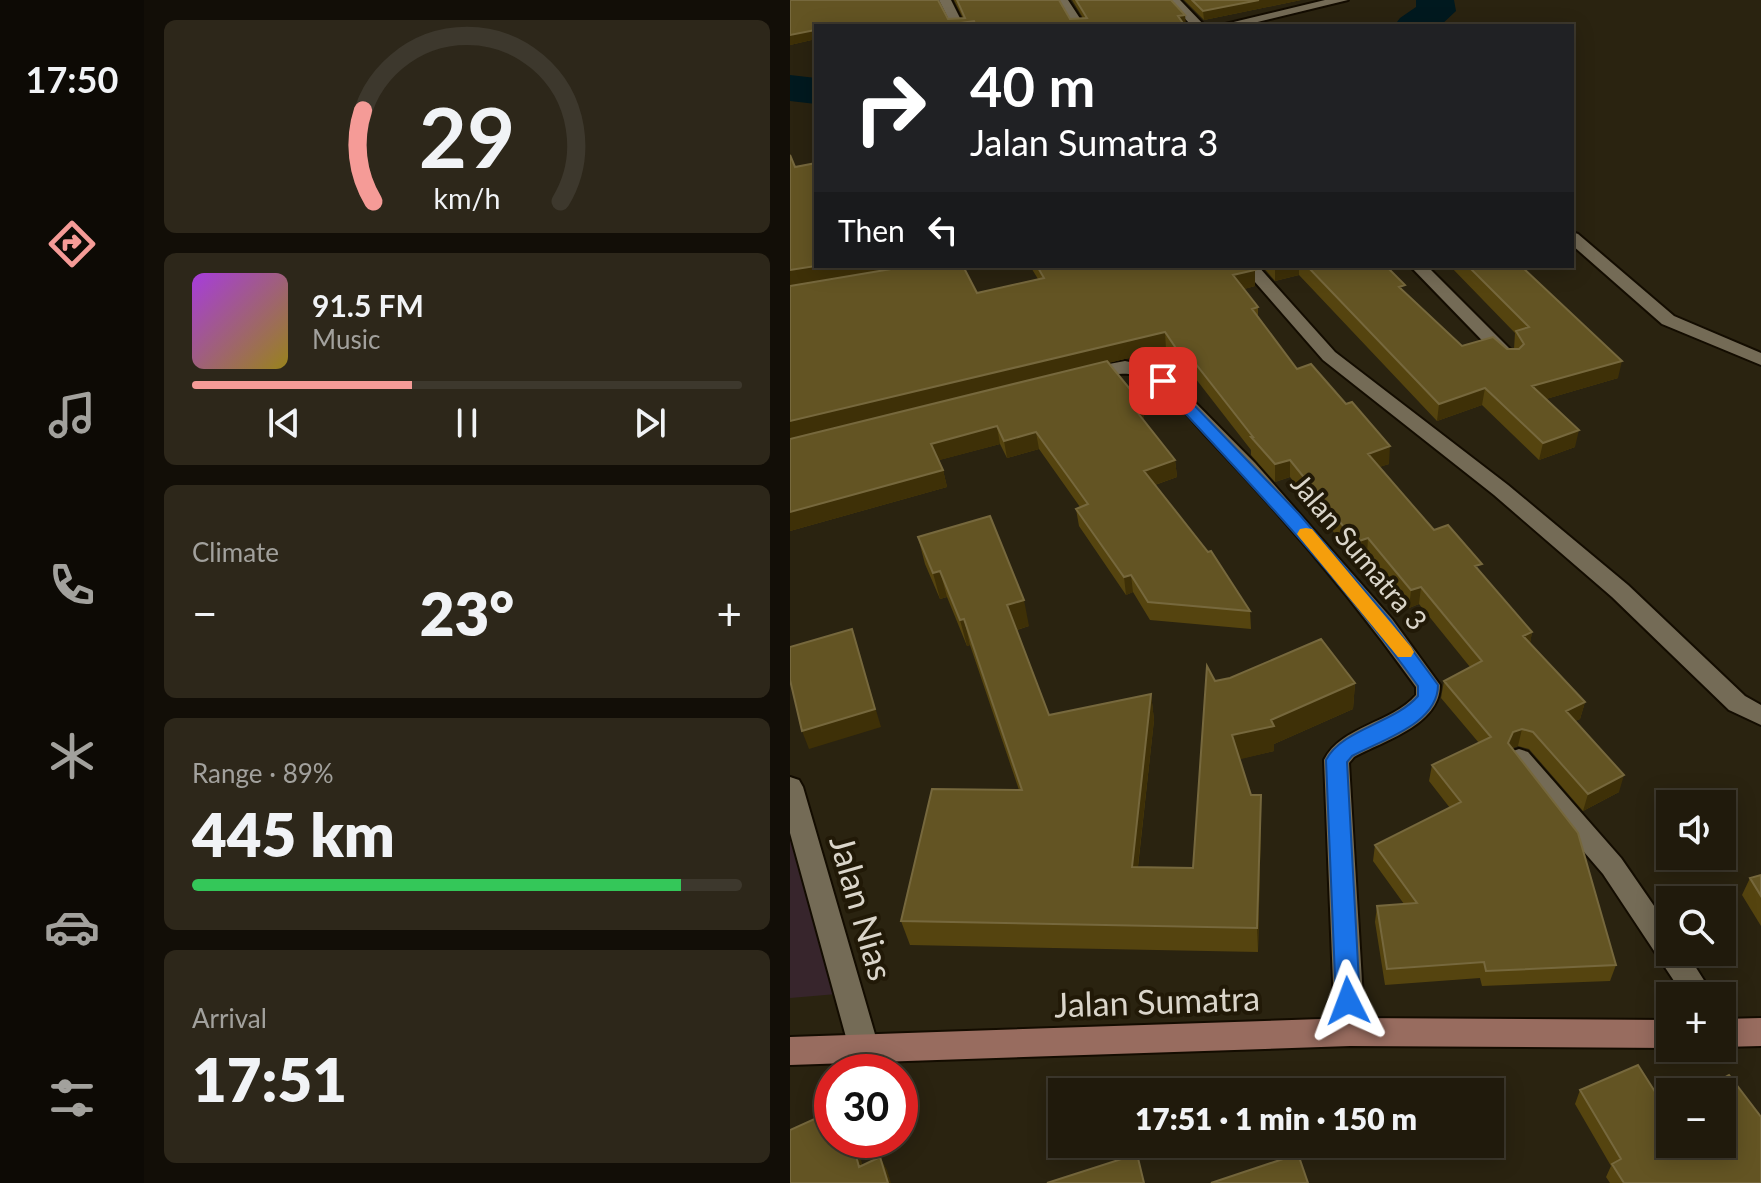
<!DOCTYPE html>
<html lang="en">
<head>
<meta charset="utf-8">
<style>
  body { margin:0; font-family:Lato,sans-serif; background:#2d271a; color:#f1f3f6; height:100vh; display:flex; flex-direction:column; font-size:30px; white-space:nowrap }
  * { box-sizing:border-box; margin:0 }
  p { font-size:26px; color:#a2a19d }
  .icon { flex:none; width:44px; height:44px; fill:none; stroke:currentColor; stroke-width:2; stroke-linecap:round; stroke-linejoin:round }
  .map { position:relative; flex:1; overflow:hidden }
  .drawer { display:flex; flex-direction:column; gap:20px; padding:20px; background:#120e07; width:646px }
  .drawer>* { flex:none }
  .banner { position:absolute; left:24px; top:24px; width:760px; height:244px; border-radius:0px; box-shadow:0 4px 20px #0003,0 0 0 2px #3d382d; background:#202124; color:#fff; overflow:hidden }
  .tools { position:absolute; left:866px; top:790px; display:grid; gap:16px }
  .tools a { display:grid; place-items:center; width:80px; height:80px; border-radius:0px; background:#201a0c; box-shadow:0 4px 20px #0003,0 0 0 2px #3d382d; font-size:40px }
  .speed { position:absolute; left:24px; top:1054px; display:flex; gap:16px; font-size:40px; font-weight:700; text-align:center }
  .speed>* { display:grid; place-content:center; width:104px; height:104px; border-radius:50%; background:#201a0c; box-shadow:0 4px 20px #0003,0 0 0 2px #3d382d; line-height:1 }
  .speed .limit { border:12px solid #d22; background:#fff; color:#111 }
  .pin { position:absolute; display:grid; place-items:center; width:68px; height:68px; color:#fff; margin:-34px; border-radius:16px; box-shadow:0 4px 12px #0006 }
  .me { position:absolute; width:88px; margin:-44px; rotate:357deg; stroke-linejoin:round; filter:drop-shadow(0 0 6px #0008) }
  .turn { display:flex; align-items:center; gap:28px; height:168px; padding:0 24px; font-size:36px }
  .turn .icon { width:104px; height:104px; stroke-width:2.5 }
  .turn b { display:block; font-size:56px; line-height:68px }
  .then { display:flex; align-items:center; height:76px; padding:0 24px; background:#0003; gap:16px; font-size:30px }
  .big { font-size:60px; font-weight:800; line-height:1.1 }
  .drawer .tile { flex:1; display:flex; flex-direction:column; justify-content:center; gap:12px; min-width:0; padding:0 28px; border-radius:12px; background:#2d271a }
  .drawer .dial { align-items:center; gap:0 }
  .dial svg { height:208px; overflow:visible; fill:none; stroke:#3d382d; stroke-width:7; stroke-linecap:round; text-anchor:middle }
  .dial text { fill:#f1f3f6; stroke:none }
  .song { display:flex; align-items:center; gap:24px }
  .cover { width:96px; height:96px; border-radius:12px; background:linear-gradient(135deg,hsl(280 70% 55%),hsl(50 70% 35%)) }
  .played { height:8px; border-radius:4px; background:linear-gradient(90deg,#f59b97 40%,#3d382d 40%) }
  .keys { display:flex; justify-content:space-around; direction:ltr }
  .heat { display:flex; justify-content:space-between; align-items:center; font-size:44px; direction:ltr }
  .charge { height:12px; border-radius:6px; background:linear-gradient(90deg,#34c759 89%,#3d382d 0) }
  .trip { position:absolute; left:258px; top:1078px; width:456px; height:80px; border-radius:0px; background:#201a0c; box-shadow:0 4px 20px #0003,0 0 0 2px #3d382d; font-weight:800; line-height:80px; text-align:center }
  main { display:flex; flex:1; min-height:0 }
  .tabs { display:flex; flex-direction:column; width:144px; justify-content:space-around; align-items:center; background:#0d0a05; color:#a2a19d }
  .tabs .icon { width:56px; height:56px }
  .tabs .selected { color:#f59b97 }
  .tabs b { font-size:36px; color:#f1f3f6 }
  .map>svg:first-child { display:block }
  .education { fill:#37252c }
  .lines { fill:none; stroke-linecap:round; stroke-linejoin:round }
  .river { fill:#00191f; fill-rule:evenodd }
  .minor-casing { stroke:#130c00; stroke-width:4 }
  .secondary-casing { stroke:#130c00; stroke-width:4 }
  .minor { fill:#746b56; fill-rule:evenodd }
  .secondary { fill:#986c5f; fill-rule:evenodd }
  .wall { fill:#55440f }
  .shaded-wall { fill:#3e3007 }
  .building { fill:#635423; stroke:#76683d; stroke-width:2 }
  .route { fill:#1a73e8; stroke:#114b97; stroke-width:2 }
  .slow { fill:#f59e0b }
  .labels { text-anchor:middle; stroke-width:8; stroke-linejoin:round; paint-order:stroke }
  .street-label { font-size:28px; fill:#dad5ca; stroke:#211907 }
  .near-street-label { font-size:34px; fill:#dad5ca; stroke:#211907 }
</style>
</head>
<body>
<main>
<nav class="tabs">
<b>17:50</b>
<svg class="icon selected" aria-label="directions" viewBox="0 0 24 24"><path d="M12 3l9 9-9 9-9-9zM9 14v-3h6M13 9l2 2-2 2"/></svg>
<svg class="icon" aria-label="music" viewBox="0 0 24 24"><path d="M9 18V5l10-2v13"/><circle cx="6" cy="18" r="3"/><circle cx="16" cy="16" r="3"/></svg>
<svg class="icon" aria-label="phone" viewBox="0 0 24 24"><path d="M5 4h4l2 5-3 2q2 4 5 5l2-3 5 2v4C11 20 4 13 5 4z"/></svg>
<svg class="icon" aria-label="climate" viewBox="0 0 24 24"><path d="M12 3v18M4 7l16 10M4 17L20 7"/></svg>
<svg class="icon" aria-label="car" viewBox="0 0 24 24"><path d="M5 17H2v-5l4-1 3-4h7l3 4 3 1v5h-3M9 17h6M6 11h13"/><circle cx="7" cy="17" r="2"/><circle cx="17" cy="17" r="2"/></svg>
<svg class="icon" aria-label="filters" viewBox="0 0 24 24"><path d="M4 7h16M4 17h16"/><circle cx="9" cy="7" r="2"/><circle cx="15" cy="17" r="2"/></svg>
</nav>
<section class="drawer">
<div class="tile dial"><svg viewBox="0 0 100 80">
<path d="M14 69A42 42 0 1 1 86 69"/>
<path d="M14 69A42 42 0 0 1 10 34" stroke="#f59b97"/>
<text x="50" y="56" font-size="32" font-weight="700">29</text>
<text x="50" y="72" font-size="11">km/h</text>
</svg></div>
<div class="tile">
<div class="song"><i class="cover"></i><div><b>91.5 FM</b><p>Music</p></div></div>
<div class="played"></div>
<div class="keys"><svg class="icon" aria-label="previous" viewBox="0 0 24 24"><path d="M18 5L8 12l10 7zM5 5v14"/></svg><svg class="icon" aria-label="pause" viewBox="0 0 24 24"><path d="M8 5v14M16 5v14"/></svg><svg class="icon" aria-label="next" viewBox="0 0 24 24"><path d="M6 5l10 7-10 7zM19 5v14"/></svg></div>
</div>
<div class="tile"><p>Climate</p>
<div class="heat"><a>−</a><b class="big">23°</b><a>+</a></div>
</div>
<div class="tile"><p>Range · 89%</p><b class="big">445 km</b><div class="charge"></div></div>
<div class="tile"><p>Arrival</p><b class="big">17:51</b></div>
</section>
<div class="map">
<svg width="971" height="1183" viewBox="0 0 971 1183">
  <rect width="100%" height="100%" fill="#2a2310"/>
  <!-- education -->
  <path class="education" d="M0,835L47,994L0,998Z"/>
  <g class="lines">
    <!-- river -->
    <path class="river" d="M626,0H664L666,11L650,26H604L610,18L626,7Z
      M0,75L26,78V104L0,101Z"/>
    <defs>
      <path id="minor" d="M149,0H161L174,26H162Z
        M266,0H278L295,26H283Z
        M377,0H390L415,26H402Z
        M535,0H558L451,26H427Z
        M782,232L788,234L884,316L971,353V365L872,324L782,245Z
        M451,266H468L545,352L718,485L838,585L955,696L971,705V725L939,710L822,597L704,495L533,360Z
        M620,266H637L725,354L728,358L725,362H713Z
        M335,361L359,366L380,377L465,463L602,619L650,685C650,725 593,741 564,757L559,763L575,1032L570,1042L560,1046L550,1042L545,1032L534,760C551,726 602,723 626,695V687C565,602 496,520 424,444C405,425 386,399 364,383C332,361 297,387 285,374L287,370Z
        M729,749L738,752L831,858L880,929V952H896L924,996H894L813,874L720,766L717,759L720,752Z
        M0,777L9,780L13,787L89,1048L84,1058L74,1062L64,1058L59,1048L0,833Z"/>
      <path id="secondary" d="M560,1018L880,1020V1048L560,1046L0,1065V1037Z
        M971,1018V1046L932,1047V1019Z"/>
    </defs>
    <!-- minor casing -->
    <use href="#minor" class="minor-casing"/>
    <!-- secondary casing -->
    <use href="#secondary" class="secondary-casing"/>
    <!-- minor -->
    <use href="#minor" class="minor"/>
    <!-- secondary -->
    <use href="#secondary" class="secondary"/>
  </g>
  <!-- wall -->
  <path class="wall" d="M0,0L158,19L173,18L164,0H269L280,19L293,18L282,0H381L396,24H394L395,26H26V39L0,45Z
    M394,0H511L414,20Z
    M0,155L26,266L187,293L248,279L240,266H461L465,270V286L454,289L468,307V316L507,369L599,464L589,467L644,530L690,572L742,632L740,643L795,702L790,719L785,721L829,792L793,811L739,749L728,746L722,748L826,965L820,981L692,986L690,978L595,985L585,922L587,906L614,904L583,861L585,845L660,808L639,781L642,765L689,743L651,698L654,681L680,667L629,604L619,608L577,555L565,559L500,477L485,482L461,455V450L402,374L395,376L376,349L318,363L353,405L354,421L385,460L387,477L365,485L460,611L461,629L360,620L343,592L336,595L289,526L286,509L290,507L249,449L217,458L210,444L149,460L153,470L157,487L0,531Z
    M472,266H611L600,270L614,292L672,346L717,349H724L725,333L660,266H731L828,378L756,399L785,447L749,460L692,405L647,421L509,275L485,281Z
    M128,537L239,626L227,630L259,715L361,694L364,720L348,867L403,868L425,681L565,683L563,709L484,744V751L449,759L461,795L471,820L468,952L120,945L111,921L229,790L180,645L177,646L157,597L150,599L135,564Z
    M971,875V926L952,895L960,878Z
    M790,1090L876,1109L971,1183H820L816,1177L821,1166L785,1104Z"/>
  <!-- shaded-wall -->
  <path class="shaded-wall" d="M469,0H511L414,20L413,11Z
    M395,15L396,24L388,25V16Z
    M184,21L185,26H148Z
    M25,30L26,39L0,45V35Z
    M26,266H126L0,288V270Z
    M485,266H509V275L485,281Z
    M587,266H611L587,274Z
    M465,270V286L444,292L443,275Z
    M375,332L376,349L0,440V421Z
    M401,358L402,374L395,376L394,360Z
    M832,361L828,378L739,404L742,386Z
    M695,388L692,405L647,421L649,404Z
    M353,405L354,422L344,408Z
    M207,426L210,444L146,461L141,444Z
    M789,430L785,447L749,460L753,443Z
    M246,432L249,449L217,458L214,441Z
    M600,446L599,464L577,471L578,454Z
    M385,460L387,477L356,488L354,471Z
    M500,460V477L485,482V464Z
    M153,470L157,487L0,531V512Z
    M578,538L577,555L565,559L566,542Z
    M150,571L157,597L150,599L143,573Z
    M341,575L343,592L336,595L334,577Z
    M631,587L629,604L619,608L621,590Z
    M234,600L239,626L223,631L217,605Z
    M174,619L180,645L177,646L170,620Z
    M62,629L91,727L19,749L12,731Z
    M742,632L739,650L733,636Z
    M565,683L563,709L484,744V751L443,761L442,735L481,720Z
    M361,694L364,720L345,892L342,867Z
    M795,702L790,719L771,728L776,711Z
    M732,729L728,746L719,749L718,743L723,732Z
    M834,775L829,792L793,811L798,794Z
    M471,795V820L468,952L467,928Z
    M62,1140H65L77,1180L69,1167Z
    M90,1157L97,1170L101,1183H98Z"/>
  <!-- building -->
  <path class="building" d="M0,0H148L158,19L175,18L167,0H269L280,19L297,18L286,0H381L395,15L388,16L395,26H186L184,21L148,26H26V31L25,30L0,35Z
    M402,0H469L413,11Z
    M0,155L5,167L26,163V266L0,270Z
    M119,266H173L187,293L254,278L247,266H461L465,270L443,275L468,307L462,309L507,369L521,364L556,404L562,402L600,446L578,454L644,530L658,525L692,564L685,566L742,632L733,636L795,702L776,711L834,775L798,794L743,732L732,729L723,732L718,743L788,833L826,965L696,971L694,962L597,969L587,906L627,903L585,845L671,802L642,765L701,737L654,681L692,661L631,587L621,590L578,538L566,542L500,460L485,464L461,437H463L401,358L394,360L375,332L0,421V286Z
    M517,266H596L615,285L609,287L672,346L703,337L717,349H729L734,344L726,331L739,327L678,266H731L832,361L742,386L789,430L753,443L695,388L649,404Z
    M317,361L353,405L344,408L385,460L354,471L418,552L421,551L460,611L358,602L341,575L334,577L286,509L298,504L246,432L214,441L207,426L141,444L153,470L0,512V439Z
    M200,516L234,600L217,605L259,715L361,694L342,867L403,868L417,666L425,681L440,678L531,639L565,683L481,720L484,726L442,735L461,795H471L467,928L111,921L142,789L232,790L174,619L170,620L150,571L143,573L128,537Z
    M62,629L85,709L12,731L0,680V647Z
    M971,875V896L960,878Z
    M848,1065L876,1109L880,1107V1144H932V1092H908L939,1075L971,1117V1183H834L822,1164L831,1159L790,1090Z
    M42,1111V1140H62L69,1167L90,1157L98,1183H0V1130Z
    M347,1154L354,1183H257Z
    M508,1154L518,1183H421Z"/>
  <!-- route -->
  <path class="route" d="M373,376L378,378L509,514L601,621L648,685C648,724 591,740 562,756L557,762L570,1001L567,1008L558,1012L550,1008L546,1001L536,760C552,729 605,723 628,696V686C550,578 459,482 368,384V378Z"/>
  <!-- slow -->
  <path class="slow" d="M516,528L522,529L621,647L624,652L621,657H608L510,538L507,534L510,529Z"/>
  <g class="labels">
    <!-- street labels -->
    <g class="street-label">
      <text transform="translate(569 552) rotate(50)" y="10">Jalan Sumatra 3</text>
    </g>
    <!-- near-street labels -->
    <g class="near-street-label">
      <text transform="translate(71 908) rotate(74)" y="12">Jalan Nias</text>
      <text transform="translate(367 1002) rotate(-2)" y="12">Jalan Sumatra</text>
    </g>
  </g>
</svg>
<div class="tools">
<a><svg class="icon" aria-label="sound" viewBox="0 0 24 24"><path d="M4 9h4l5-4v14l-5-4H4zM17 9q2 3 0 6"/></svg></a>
<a><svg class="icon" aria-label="search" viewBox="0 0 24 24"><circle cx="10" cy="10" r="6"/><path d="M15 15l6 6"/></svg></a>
<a>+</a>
<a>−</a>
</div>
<div class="speed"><div class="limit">30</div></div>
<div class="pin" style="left:373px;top:381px;background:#d93025"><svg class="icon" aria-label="arrive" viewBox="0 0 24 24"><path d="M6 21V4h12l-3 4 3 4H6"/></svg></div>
<svg class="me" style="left:558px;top:1001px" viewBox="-20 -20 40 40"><path d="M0-17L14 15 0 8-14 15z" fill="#1a73e8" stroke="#fff" stroke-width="4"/></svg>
<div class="trip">17:51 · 1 min · 150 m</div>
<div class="banner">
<div class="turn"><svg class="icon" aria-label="right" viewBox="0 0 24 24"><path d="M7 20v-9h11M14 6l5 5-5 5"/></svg><div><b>40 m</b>Jalan Sumatra 3</div></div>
<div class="then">Then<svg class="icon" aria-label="left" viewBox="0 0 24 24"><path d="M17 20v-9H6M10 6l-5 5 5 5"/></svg></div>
</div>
</div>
</main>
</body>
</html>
